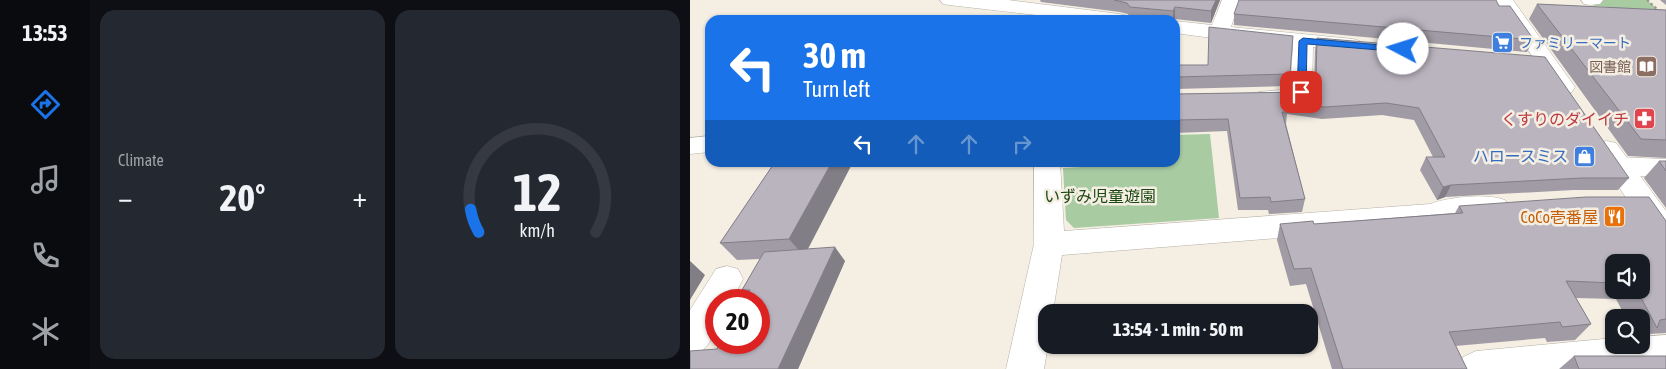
<!DOCTYPE html>
<html lang="en">
<head>
<meta charset="utf-8">
<style>
  body { margin:0; font-family:"Asap Condensed","Noto Sans JP",sans-serif; background:#242831; color:#f1f3f6; height:100vh; display:flex; flex-direction:column; font-size:19px; white-space:nowrap }
  * { box-sizing:border-box; margin:0 }
  p { font-size:16px; color:#9ea1a6 }
  .icon { flex:none; width:28px; height:28px; fill:none; stroke:currentColor; stroke-width:2; stroke-linecap:round; stroke-linejoin:round }
  .map { position:relative; flex:1; overflow:hidden }
  .details { display:flex; flex-direction:column; gap:10px; padding:10px; background:#0d0f14; width:600px }
  .details>* { flex:none }
  .top-card { position:absolute; left:15px; top:15px; width:475px; height:152px; border-radius:15px; box-shadow:0 1px 4px #0004; background:#1a73e8; color:#fff; overflow:hidden }
  .controls { position:absolute; left:915px; top:254px; display:grid; gap:10px }
  .controls a { display:grid; place-items:center; width:45px; height:45px; border-radius:10px; background:#171b24; box-shadow:0 1px 4px #0004; font-size:25px }
  .speed { position:absolute; left:15px; top:289px; display:flex; gap:10px; font-size:25px; font-weight:700; text-align:center }
  .speed>* { display:grid; place-content:center; width:65px; height:65px; border-radius:50%; background:#171b24; box-shadow:0 1px 4px #0004; line-height:1 }
  .speed .limit { border:8px solid #d22; background:#fff; color:#111 }
  .pin { position:absolute; display:grid; place-items:center; width:42px; height:42px; color:#fff; margin:-21px; border-radius:10px; box-shadow:0 2px 8px #0006 }
  .me { position:absolute; width:55px; margin:-28px; rotate:275deg; stroke-linejoin:round; filter:drop-shadow(0 0 4px #0008) }
  .turn { display:flex; align-items:center; gap:18px; height:105px; padding:0 15px; font-size:22px }
  .turn .icon { width:65px; height:65px; stroke-width:2.5 }
  .turn b { display:block; font-size:35px; line-height:42px }
  .lanes { display:flex; align-items:center; height:48px; padding:0 15px; background:#0003; justify-content:center; gap:25px; direction:ltr }
  .lanes .off { opacity:.35 }
  .big { font-size:38px; font-weight:700; line-height:1.1 }
  .details .widget { flex:1; display:flex; flex-direction:column; justify-content:center; gap:8px; min-width:0; padding:0 18px; border-radius:15px; background:#242831 }
  .details .dial { align-items:center; gap:0 }
  .dial svg { height:130px; overflow:visible; fill:none; stroke:#363941; stroke-width:7; stroke-linecap:round; text-anchor:middle }
  .dial text { fill:#f1f3f6; stroke:none }
  .heat { display:flex; justify-content:space-between; align-items:center; font-size:28px; direction:ltr }
  .details .tiles { flex:1; display:grid; gap:10px; grid-template-columns:repeat(2,1fr) }
  .trip { position:absolute; left:348px; top:304px; width:280px; height:50px; border-radius:15px; background:#171b24; box-shadow:0 1px 4px #0004; font-weight:700; line-height:50px; text-align:center }
  main { display:flex; flex:1; min-height:0 }
  .tabs { display:flex; flex-direction:column; width:90px; justify-content:space-around; align-items:center; background:#090b0e; color:#9ea1a6 }
  .tabs .icon { width:35px; height:35px }
  .tabs .current { color:#1a73e8 }
  .tabs b { font-size:22px; color:#f1f3f6 }
  .map>svg:first-child { display:block }
  .green { fill:#a8cba2 }
  .lines { fill:none; stroke-linecap:round; stroke-linejoin:round }
  .minor-casing { stroke:#b5b0a6; stroke-width:1 }
  .major-casing { stroke:#b5b0a6; stroke-width:1 }
  .path { stroke:#9e9a92; stroke-width:2.5; stroke-dasharray:2.5 2.5; stroke-linecap:butt }
  .minor { fill:#fff; fill-rule:evenodd }
  .major { fill:#fff; fill-rule:evenodd }
  .wall { fill:#a09ba4; fill-rule:evenodd }
  .shaded-wall { fill:#827e86 }
  .building { fill:#bab4bf; stroke:#827e86 }
  .route { fill:#1a73e8; stroke:#114b97 }
  .labels { text-anchor:middle; stroke-width:5; stroke-linejoin:round; paint-order:stroke }
  .far-shop-label { font-size:14px; fill:#366cbe; stroke:#f4eee3; text-anchor:start }
  .far-education-label { font-size:14px; fill:#785e54; stroke:#f4eee3; text-anchor:end }
  .health-label { font-size:16px; fill:#be3a42; stroke:#f4eee3; text-anchor:end }
  .shop-label { font-size:16px; fill:#366cbe; stroke:#f4eee3; text-anchor:end }
  .park-label { font-size:16px; fill:#1a4711; stroke:#f4eee3 }
  .food-label { font-size:16px; fill:#c56008; stroke:#f4eee3; text-anchor:end }
</style>
</head>
<body>
<main>
<nav class="tabs">
<b>13:53</b>
<svg class="icon current" aria-label="directions" viewBox="0 0 24 24"><path d="M12 3l9 9-9 9-9-9zM9 14v-3h6M13 9l2 2-2 2"/></svg>
<svg class="icon" aria-label="music" viewBox="0 0 24 24"><path d="M9 18V5l10-2v13"/><circle cx="6" cy="18" r="3"/><circle cx="16" cy="16" r="3"/></svg>
<svg class="icon" aria-label="phone" viewBox="0 0 24 24"><path d="M5 4h4l2 5-3 2q2 4 5 5l2-3 5 2v4C11 20 4 13 5 4z"/></svg>
<svg class="icon" aria-label="climate" viewBox="0 0 24 24"><path d="M12 3v18M4 7l16 10M4 17L20 7"/></svg>
</nav>
<section class="details">
<div class="tiles">
<div class="widget"><p>Climate</p>
<div class="heat"><a>−</a><b class="big">20°</b><a>+</a></div>
</div>
<div class="widget dial"><svg viewBox="0 0 100 80">
<path d="M14 69A42 42 0 1 1 86 69"/>
<path d="M14 69A42 42 0 0 1 9 55" stroke="#1a73e8"/>
<text x="50" y="56" font-size="32" font-weight="700">12</text>
<text x="50" y="72" font-size="11">km/h</text>
</svg></div>
</div>
</section>
<div class="map">
<svg width="976" height="369" viewBox="0 0 976 369">
  <rect width="100%" height="100%" fill="#f4eee3"/>
  <!-- green -->
  <path class="green" d="M890,0H957L976,17L925,15L918,7L905,6Z
    M520,134L529,218L384,228L376,220L373,168L485,162V135Z"/>
  <g class="lines">
    <defs>
      <path id="minor" d="M250,0H318L430,14L437,16L439,20H390L259,5L253,4Z
        M532,0H550L541,27L663,39L670,41L673,45L670,49L663,51L623,47L622,92L618,100L576,104L568,102L565,97L568,92L600,89L603,45L529,39L485,33V21L522,25Z
        M891,0H913L910,4L900,5L894,4Z
        M20,136V152L0,154V138Z
        M929,157L976,159V177L929,175L920,172L916,166L920,160Z
        M344,162H370L374,231L740,204C760,197 795,193 815,200L819,207L815,214C791,222 766,218 741,226L372,255L363,312H356L358,345L354,369H316L344,244Z
        M37,266L48,269L53,279L42,300H26C26,325 27,347 0,357V310L26,269Z
        M976,335V369H767L773,357L786,351L924,338V345H951V337Z"/>
      <path id="major" d="M805,0H823L885,87L882,92L874,94L866,92Z
        M917,141L926,143L976,211V246L965,242L904,149L908,143Z"/>
    </defs>
    <!-- minor casing -->
    <use href="#minor" class="minor-casing"/>
    <!-- major casing -->
    <use href="#major" class="major-casing"/>
    <!-- path -->
    <path class="path" d="M957,0L970,12"/>
    <!-- minor -->
    <use href="#minor" class="minor"/>
    <!-- major -->
    <use href="#major" class="major"/>
  </g>
  <!-- wall -->
  <path class="wall" d="M350,0H530L521,23L485,19V20H456L440,19L438,14L430,12L351,2Z
    M970,0H976V5Z
    M847,4L976,10V158L938,156L839,19Z
    M809,6L844,40L837,52L544,25V14Z
    M627,38L939,178L928,190H883L755,197L747,200L730,170L736,157H743L724,120L692,115L632,119L597,114L596,124L615,199L612,212L579,214L578,210H548L537,131L485,133V94L612,92L621,90L624,84L625,50Z
    M485,65L600,74L598,86L485,89Z
    M969,161H976V208L954,178Z
    M85,162H163L118,249L155,261L108,369H0L27,349L57,295L52,290L70,259L47,260L30,243Z
    M769,206L976,221V333L959,334L951,341V318H936L926,299L886,298L901,324L885,340L857,342L855,338L765,346L777,369H642L616,284L600,286L587,240L590,224H624L765,213ZM924,262L951,290H924Z
    M884,356L976,369H869Z"/>
  <!-- shaded-wall -->
  <path class="shaded-wall" d="M526,0H530L521,23V11Z
    M485,7V19L483,20V11Z
    M142,162H163L114,256L99,239Z
    M761,185L755,197L747,200L753,187Z
    M145,247L155,261L108,369H88Z
    M0,261L15,275L0,300Z"/>
  <!-- building -->
  <path class="building" d="M424,0H526L521,11L485,7L483,11L440,7L437,3Z
    M549,0H806L809,6H820L844,40L544,14Z
    M847,4L976,10V140L951,139Z
    M519,27L603,36L600,74L485,77V65H518Z
    M627,38L855,57L939,178H892L761,185L753,187L736,157H755L729,108L696,103L635,107L595,102L598,112H592L615,199L581,202L580,197L550,198L538,119L485,120V94L612,92L621,90L626,80Z
    M969,161H976V171Z
    M85,162H142L99,239L30,243Z
    M896,197H959L976,221V319L970,320L967,328L947,290H951V262H924V283L876,281L901,324L872,327L870,322L759,332L777,369H653L621,268L604,269L590,224L623,221L624,224L773,213L769,206Z
    M145,247L88,369H0V351L27,349L30,342H69V300H54L60,290H52L74,252Z
    M884,356H976V369H889Z"/>
  <!-- route -->
  <path class="route" d="M613,38L713,47L717,49L713,52L617,44L616,92L611,95L607,92L609,41Z"/>
  <!-- icons -->
  <defs>
    <symbol id="supermarket-square" viewBox="-11 -11 22 22"><rect x="-9" y="-9" width="18" height="18" rx="4" fill="#3f7fe0" stroke="#f4eee3"/><path d="M-6-5.5h2.5l.6 2H6L4.5 2H-2.5L-4.4-4H-6ZM-1.5 3.2a1.3 1.3 0 1 0 .1 0ZM3 3.2a1.3 1.3 0 1 0 .1 0Z" fill="#fff"/></symbol>
    <symbol id="library-square" viewBox="-11 -11 22 22"><rect x="-9" y="-9" width="18" height="18" rx="4" fill="#8d6e63" stroke="#f4eee3"/><path d="M-6-4Q-3-5.5-.7-3.5V5Q-3 3-6 4ZM6-4Q3-5.5 .7-3.5V5Q3 3 6 4Z" fill="#fff"/></symbol>
    <symbol id="pharmacy-square" viewBox="-11 -11 22 22"><rect x="-9" y="-9" width="18" height="18" rx="4" fill="#e0444e" stroke="#f4eee3"/><path d="M-2-6h4v4h4v4h-4v4h-4v-4h-4v-4h4Z" fill="#fff"/></symbol>
    <symbol id="shop-square" viewBox="-11 -11 22 22"><rect x="-9" y="-9" width="18" height="18" rx="4" fill="#3f7fe0" stroke="#f4eee3"/><path d="M-5-2.5h2.3a2.7 3.5 0 0 1 5.4 0H5L5.5 6h-11ZM-1.5-2.5h3a1.5 2.3 0 0 0-3 0Z" fill="#fff"/></symbol>
    <symbol id="restaurant-square" viewBox="-11 -11 22 22"><rect x="-9" y="-9" width="18" height="18" rx="4" fill="#e8710a" stroke="#f4eee3"/><path d="M-5-6h1v4h1v-4h1v4h1v-4h1v5L-1.5 .5V6h-2V.5L-5-1ZM5-6V6H3V1.5H1.5Q1.5-4 5-6Z" fill="#fff"/></symbol>
  </defs>
  <g fill-rule="evenodd">
    <use href="#supermarket-square" x="800" y="30" width="25" height="25"/>
    <use href="#library-square" x="944" y="54" width="25" height="25"/>
    <use href="#pharmacy-square" x="942" y="106" width="25" height="25"/>
    <use href="#shop-square" x="882" y="144" width="25" height="25"/>
    <use href="#restaurant-square" x="912" y="204" width="25" height="25"/>
  </g>
  <g class="labels">
    <!-- far-shop labels -->
    <g class="far-shop-label">
      <text x="829" y="48">ファミリーマート</text>
    </g>
    <!-- far-education labels -->
    <g class="far-education-label">
      <text x="941" y="72">図書館</text>
    </g>
    <!-- health labels -->
    <g class="health-label">
      <text x="939" y="125">くすりのダイイチ</text>
    </g>
    <!-- shop labels -->
    <g class="shop-label">
      <text x="878" y="162">ハロースミス</text>
    </g>
    <!-- park labels -->
    <g class="park-label">
      <text x="410" y="202">いずみ児童遊園</text>
    </g>
    <!-- food labels -->
    <g class="food-label">
      <text x="908" y="223">CoCo壱番屋</text>
    </g>
  </g>
</svg>
<div class="controls">
<a><svg class="icon" aria-label="sound" viewBox="0 0 24 24"><path d="M4 9h4l5-4v14l-5-4H4zM17 9q2 3 0 6"/></svg></a>
<a><svg class="icon" aria-label="search" viewBox="0 0 24 24"><circle cx="10" cy="10" r="6"/><path d="M15 15l6 6"/></svg></a>
</div>
<div class="speed"><div class="limit">20</div></div>
<div class="pin" style="left:611px;top:92px;background:#d93025"><svg class="icon" aria-label="arrive" viewBox="0 0 24 24"><path d="M6 21V4h12l-3 4 3 4H6"/></svg></div>
<svg class="me" style="left:713px;top:49px" viewBox="-20 -20 40 40"><circle r="19" fill="#fff"/><path d="M0-13L10 11 0 6-10 11z" fill="#1a73e8"/></svg>
<div class="trip">13:54 · 1 min · 50 m</div>
<div class="top-card">
<div class="turn"><svg class="icon" aria-label="left" viewBox="0 0 24 24"><path d="M17 20v-9H6M10 6l-5 5 5 5"/></svg><div><b>30 m</b>Turn left</div></div>
<div class="lanes"><svg class="icon" aria-label="left" viewBox="0 0 24 24"><path d="M17 20v-9H6M10 6l-5 5 5 5"/></svg><svg class="icon off" aria-label="ahead" viewBox="0 0 24 24"><path d="M12 20V5M6 11l6-6 6 6"/></svg><svg class="icon off" aria-label="ahead" viewBox="0 0 24 24"><path d="M12 20V5M6 11l6-6 6 6"/></svg><svg class="icon off" aria-label="right" viewBox="0 0 24 24"><path d="M7 20v-9h11M14 6l5 5-5 5"/></svg></div>
</div>
</div>
</main>
</body>
</html>
